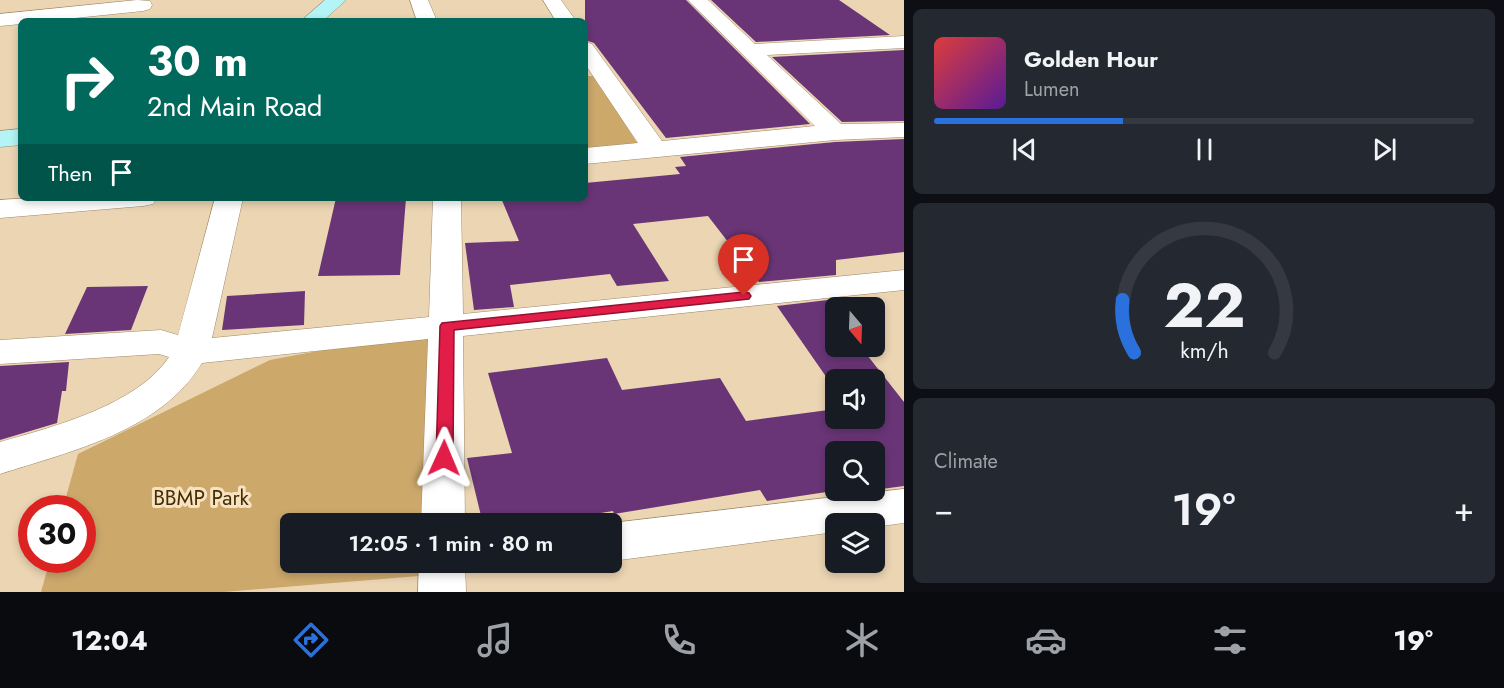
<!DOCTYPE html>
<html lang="en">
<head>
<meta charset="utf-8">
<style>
  body { margin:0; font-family:Jost,sans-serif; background:#242831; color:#f1f3f6; height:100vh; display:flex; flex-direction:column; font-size:22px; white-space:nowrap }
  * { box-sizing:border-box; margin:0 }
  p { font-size:20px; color:#9ea1a6 }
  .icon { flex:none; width:33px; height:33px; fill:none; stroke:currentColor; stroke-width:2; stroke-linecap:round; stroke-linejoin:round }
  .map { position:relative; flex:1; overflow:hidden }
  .drawer { display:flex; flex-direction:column; gap:9px; padding:9px; background:#0d0f14; width:600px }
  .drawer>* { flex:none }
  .top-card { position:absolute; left:18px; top:18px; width:570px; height:183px; border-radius:9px; box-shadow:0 3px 9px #0003; background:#00695c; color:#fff; overflow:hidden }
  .needle { width:39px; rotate:161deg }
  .buttons { position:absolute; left:825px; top:297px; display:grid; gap:12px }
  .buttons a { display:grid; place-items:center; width:60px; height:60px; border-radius:9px; background:#171b24; box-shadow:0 3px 9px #0003; font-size:30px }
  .speed { position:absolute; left:18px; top:495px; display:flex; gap:12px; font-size:30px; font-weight:700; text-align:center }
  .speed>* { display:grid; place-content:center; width:78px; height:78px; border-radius:50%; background:#171b24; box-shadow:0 3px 9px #0003; line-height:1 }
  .speed .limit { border:9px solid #d22; background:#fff; color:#111 }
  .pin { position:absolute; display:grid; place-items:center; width:51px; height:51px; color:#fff; margin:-62px -26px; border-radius:50% 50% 50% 0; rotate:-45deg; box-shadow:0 0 6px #0007 }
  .pin .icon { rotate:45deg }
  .me { position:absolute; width:66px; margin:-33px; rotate:1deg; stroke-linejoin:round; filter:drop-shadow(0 0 4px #0008) }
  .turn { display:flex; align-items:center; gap:21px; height:126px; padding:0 30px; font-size:27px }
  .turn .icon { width:78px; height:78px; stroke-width:2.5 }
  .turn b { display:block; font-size:42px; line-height:51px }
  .then { display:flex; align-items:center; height:57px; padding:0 30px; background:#0003; gap:12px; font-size:22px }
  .big { font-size:45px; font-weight:600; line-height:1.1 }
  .drawer .card { flex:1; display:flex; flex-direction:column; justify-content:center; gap:9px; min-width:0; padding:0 21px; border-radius:9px; background:#242831 }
  .drawer .dial { align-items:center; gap:0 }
  .dial svg { height:156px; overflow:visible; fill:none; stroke:#363941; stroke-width:7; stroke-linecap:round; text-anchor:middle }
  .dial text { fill:#f1f3f6; stroke:none }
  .song { display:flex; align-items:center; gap:18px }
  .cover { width:72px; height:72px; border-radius:9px; background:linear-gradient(135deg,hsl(0 70% 55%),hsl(270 70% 35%)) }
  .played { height:6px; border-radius:3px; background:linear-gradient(90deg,#2a71dd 35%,#363941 35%) }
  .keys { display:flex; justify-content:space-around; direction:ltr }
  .heat { display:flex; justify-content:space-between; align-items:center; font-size:33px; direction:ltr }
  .trip { position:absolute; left:280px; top:513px; width:342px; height:60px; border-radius:9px; background:#171b24; box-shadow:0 3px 9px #0003; font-weight:600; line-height:60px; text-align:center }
  .dock { display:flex; height:96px; justify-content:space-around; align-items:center; background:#090b0e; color:#9ea1a6 }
  .dock .icon { width:42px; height:42px }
  .dock .current { color:#2a71dd }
  .dock b { font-size:27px; color:#f1f3f6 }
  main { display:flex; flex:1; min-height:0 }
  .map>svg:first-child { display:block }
  .green { fill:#cca86b }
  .building { fill:#693576 }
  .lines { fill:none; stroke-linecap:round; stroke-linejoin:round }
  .street-casing { stroke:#9f8b6b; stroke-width:1 }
  .secondary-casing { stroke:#9f8b6b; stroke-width:1 }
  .street { fill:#fff; fill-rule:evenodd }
  .secondary { fill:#b3f4f6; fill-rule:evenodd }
  .route { fill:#e11d48; stroke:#92132f; stroke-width:1.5 }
  .labels { text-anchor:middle; stroke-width:6; stroke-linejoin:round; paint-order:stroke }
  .near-park-label { font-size:21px; fill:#412d06; stroke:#f8e2c0 }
</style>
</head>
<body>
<main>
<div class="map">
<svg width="904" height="592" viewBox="0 0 904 592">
  <rect width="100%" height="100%" fill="#ebd5b3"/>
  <!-- green -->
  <path class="green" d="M585,76H595L637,143L585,148Z
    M440,328L442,523L291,524V562L442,563L443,574L224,592H41L50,560H82V508H63L78,454L270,360Z"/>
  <!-- building -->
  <path class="building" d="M585,0H686L810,124L666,138L594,43L585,40Z
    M711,0H839L890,35L756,42Z
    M904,50V121L842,122L772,57Z
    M904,139V252L836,260V275L759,282L708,216L633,224L669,281L617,286L610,274L510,285L514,307L474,310L465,243L519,241L501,198H585V183L680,174L675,167L686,166L680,157L835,142Z
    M336,198H406L400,275L318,276Z
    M148,286L131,330L65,334L87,287Z
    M305,291L304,325L222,330L227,296Z
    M836,299V346H860L904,402V486L874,490V452H836V490H872L836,495L833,491L767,501L760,490L614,514L613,511L533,524H483L467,458L512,453L488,373L607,358L622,390L720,378L746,421L836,409V418H874V380H836V391L777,306Z
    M69,362L66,391H62L57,423L0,440V366Z"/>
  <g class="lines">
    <defs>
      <path id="street" d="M137,0L150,1L152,5L150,9L143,11L46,21H21V24L0,26V14Z
        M410,0H428L437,21H417Z
        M543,0H561L576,21H556Z
        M688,0H708L755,44L904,36V48L767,55L841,124L904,123V137L835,140L585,164V148L638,143L585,64V42L592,44L662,141L815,126Z
        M31,198H157L153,204L143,206L0,218V200Z
        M215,198H243L212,338L429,317L433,198H461L463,314L904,270V290L463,336L465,524H421L428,339L202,363C161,431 72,451 0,474V442C53,427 137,405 169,357L159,354L0,364V340L161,330L178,335Z
        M904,489V523L874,527V524H836V532L612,561V523Z
        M419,562H465L466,592H418Z"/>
      <path id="secondary" d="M325,0H346L323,21H301Z
        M21,129V145L0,147V131Z"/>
    </defs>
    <!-- street casing -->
    <use href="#street" class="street-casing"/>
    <!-- secondary casing -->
    <use href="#secondary" class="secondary-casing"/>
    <!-- street -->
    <use href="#street" class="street"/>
    <!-- secondary -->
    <use href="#secondary" class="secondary"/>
  </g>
  <!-- route -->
  <path class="route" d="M744,292L749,293L751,296L749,299L454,330L453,458L450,462L444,464L438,462L436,458L440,326L442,323Z"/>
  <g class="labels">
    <!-- near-park labels -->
    <g class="near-park-label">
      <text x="201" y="505">BBMP Park</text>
    </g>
  </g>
</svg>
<div class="buttons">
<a><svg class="needle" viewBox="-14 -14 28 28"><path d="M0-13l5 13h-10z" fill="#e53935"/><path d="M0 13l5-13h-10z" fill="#9ea1a6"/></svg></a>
<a><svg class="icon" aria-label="sound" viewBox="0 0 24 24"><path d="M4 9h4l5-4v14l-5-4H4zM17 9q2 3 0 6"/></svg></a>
<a><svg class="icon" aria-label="search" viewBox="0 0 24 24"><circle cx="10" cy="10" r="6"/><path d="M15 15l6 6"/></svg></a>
<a><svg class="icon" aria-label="layers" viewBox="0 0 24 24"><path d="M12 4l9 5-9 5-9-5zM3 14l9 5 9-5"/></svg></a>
</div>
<div class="speed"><div class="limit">30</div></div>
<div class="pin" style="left:744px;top:296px;background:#d93025"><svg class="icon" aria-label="arrive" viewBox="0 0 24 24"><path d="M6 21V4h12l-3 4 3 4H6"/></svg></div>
<svg class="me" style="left:444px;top:458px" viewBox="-20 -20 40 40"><path d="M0-17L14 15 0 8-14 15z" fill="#e11d48" stroke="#fff" stroke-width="4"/></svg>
<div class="trip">12:05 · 1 min · 80 m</div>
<div class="top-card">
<div class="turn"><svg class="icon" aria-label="right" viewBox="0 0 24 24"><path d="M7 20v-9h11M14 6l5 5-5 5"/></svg><div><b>30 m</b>2nd Main Road</div></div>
<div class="then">Then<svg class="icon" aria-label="arrive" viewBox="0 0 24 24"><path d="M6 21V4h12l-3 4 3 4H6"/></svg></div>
</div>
</div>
<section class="drawer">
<div class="card">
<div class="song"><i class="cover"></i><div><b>Golden Hour</b><p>Lumen</p></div></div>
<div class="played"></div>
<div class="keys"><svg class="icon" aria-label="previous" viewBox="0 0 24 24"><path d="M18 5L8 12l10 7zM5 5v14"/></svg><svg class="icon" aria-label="pause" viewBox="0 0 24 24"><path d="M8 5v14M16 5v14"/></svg><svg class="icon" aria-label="next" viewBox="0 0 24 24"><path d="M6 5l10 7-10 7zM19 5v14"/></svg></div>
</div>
<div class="card dial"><svg viewBox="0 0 100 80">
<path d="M14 69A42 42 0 1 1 86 69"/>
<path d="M14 69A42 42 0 0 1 8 42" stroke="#2a71dd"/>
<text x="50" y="56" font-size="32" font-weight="700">22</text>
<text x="50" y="72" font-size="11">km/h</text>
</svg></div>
<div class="card"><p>Climate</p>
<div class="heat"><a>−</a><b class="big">19°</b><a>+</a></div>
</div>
</section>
</main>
<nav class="dock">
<b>12:04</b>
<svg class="icon current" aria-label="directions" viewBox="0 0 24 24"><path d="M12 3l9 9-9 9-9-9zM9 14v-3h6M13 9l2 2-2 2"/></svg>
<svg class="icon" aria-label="music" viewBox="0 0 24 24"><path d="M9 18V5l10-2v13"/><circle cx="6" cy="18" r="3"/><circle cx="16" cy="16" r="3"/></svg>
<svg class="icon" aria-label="phone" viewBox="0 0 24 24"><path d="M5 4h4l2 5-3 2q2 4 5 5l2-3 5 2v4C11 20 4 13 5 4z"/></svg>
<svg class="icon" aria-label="climate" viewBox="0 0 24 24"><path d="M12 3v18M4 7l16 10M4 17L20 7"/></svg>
<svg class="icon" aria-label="car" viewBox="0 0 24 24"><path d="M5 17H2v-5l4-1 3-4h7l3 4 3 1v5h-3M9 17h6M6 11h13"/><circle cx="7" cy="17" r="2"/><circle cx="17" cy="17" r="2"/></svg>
<svg class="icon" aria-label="filters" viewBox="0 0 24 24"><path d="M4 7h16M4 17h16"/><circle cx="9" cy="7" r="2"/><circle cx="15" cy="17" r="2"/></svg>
<b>19°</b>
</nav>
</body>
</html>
